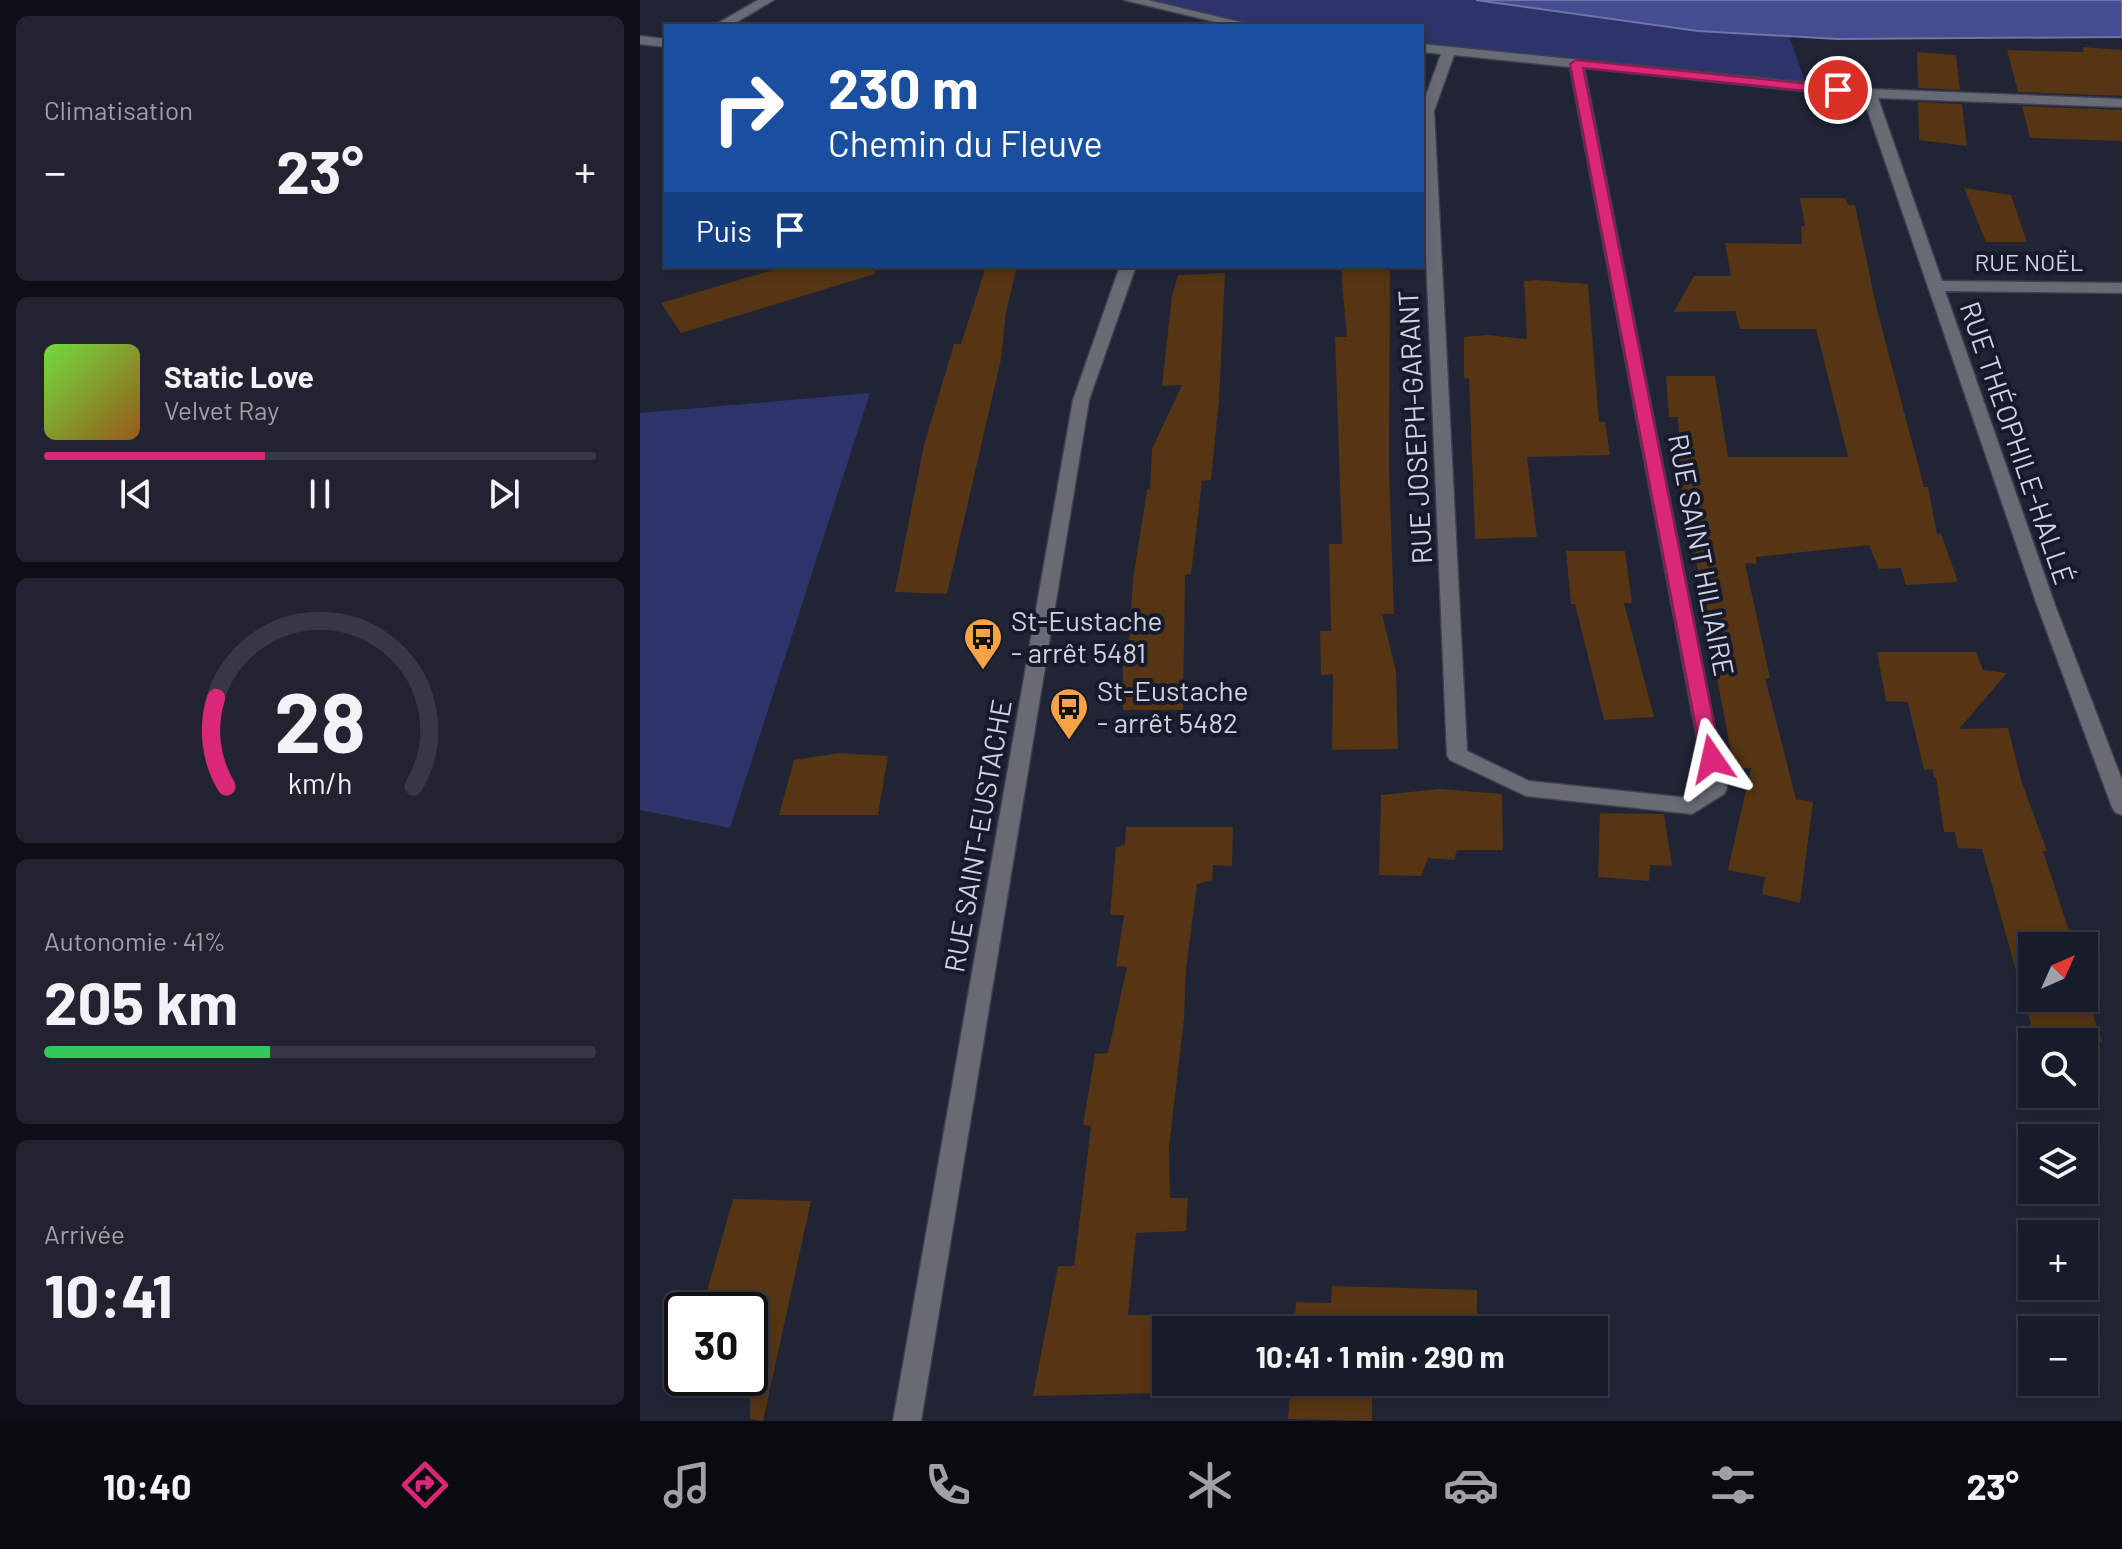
<!DOCTYPE html>
<html lang="fr">
<head>
<meta charset="utf-8">
<style>
  body { margin:0; font-family:Barlow,sans-serif; background:#212430; color:#f1f3f6; height:100vh; display:flex; flex-direction:column; font-size:30px; white-space:nowrap }
  * { box-sizing:border-box; margin:0 }
  p { font-size:26px; color:#9fa1a8 }
  .icon { flex:none; width:44px; height:44px; fill:none; stroke:currentColor; stroke-width:2; stroke-linecap:round; stroke-linejoin:round }
  .map { position:relative; flex:1; overflow:hidden }
  .sheet { display:flex; flex-direction:column; gap:16px; padding:16px; background:#0d0f16; width:640px }
  .sheet>* { flex:none }
  .banner { position:absolute; left:24px; top:24px; width:760px; height:244px; border-radius:0px; box-shadow:0 4px 12px #0003,0 0 0 2px #363945; background:#1a4fa0; color:#fff; overflow:hidden }
  .needle { width:52px; rotate:45deg }
  .controls { position:absolute; left:1378px; top:932px; display:grid; gap:16px }
  .controls a { display:grid; place-items:center; width:80px; height:80px; border-radius:0px; background:#181b28; box-shadow:0 4px 12px #0003,0 0 0 2px #363945; font-size:40px }
  .speed { position:absolute; left:24px; top:1292px; display:flex; gap:16px; font-size:40px; font-weight:700; text-align:center }
  .speed>* { display:grid; place-content:center; width:104px; height:104px; border-radius:50%; background:#181b28; box-shadow:0 4px 12px #0003,0 0 0 2px #363945; line-height:1 }
  .speed .limit { border:4px solid #111; border-radius:12px; background:#fff; color:#111 }
  .pin { position:absolute; display:grid; place-items:center; width:68px; height:68px; color:#fff; margin:-34px; border:4px solid #fff; border-radius:50%; box-shadow:0 2px 8px #0007 }
  .me { position:absolute; width:88px; margin:-44px; rotate:349deg; stroke-linejoin:round; filter:drop-shadow(0 0 6px #0008) }
  .turn { display:flex; align-items:center; gap:28px; height:168px; padding:0 32px; font-size:36px }
  .turn .icon { width:104px; height:104px; stroke-width:2.5 }
  .turn b { display:block; font-size:56px; line-height:68px }
  .then { display:flex; align-items:center; height:76px; padding:0 32px; background:#0003; gap:16px; font-size:30px }
  .big { font-size:60px; font-weight:700; line-height:1.1 }
  .sheet .card { flex:1; display:flex; flex-direction:column; justify-content:center; gap:12px; min-width:0; padding:0 28px; border-radius:12px; background:#212430 }
  .sheet .dial { align-items:center; gap:0 }
  .dial svg { height:208px; overflow:visible; fill:none; stroke:#363945; stroke-width:7; stroke-linecap:round; text-anchor:middle }
  .dial text { fill:#f1f3f6; stroke:none }
  .song { display:flex; align-items:center; gap:24px }
  .cover { width:96px; height:96px; border-radius:12px; background:linear-gradient(135deg,hsl(100 70% 55%),hsl(30 70% 35%)) }
  .played { height:8px; border-radius:4px; background:linear-gradient(90deg,#db2777 40%,#363945 40%) }
  .keys { display:flex; justify-content:space-around; direction:ltr }
  .heat { display:flex; justify-content:space-between; align-items:center; font-size:44px; direction:ltr }
  .charge { height:12px; border-radius:6px; background:linear-gradient(90deg,#34c759 41%,#363945 0) }
  .trip { position:absolute; left:512px; top:1316px; width:456px; height:80px; border-radius:0px; background:#181b28; box-shadow:0 4px 12px #0003,0 0 0 2px #363945; font-weight:700; line-height:80px; text-align:center }
  .tab-bar { display:flex; height:128px; justify-content:space-around; align-items:center; background:#0a0b10; color:#9fa1a8 }
  .tab-bar .icon { width:56px; height:56px }
  .tab-bar .selected { color:#db2777 }
  .tab-bar b { font-size:36px; color:#f1f3f6 }
  main { display:flex; flex:1; min-height:0 }
  .map>svg:first-child { display:block }
  .green { fill:#2d346b }
  .water { fill:#434d90; stroke:#6d75a8; stroke-width:2 }
  .building { fill:#553513 }
  .lines { fill:none; stroke-linecap:round; stroke-linejoin:round }
  .minor-casing { stroke:#3c4050; stroke-width:3 }
  .minor { fill:#686b74; fill-rule:evenodd }
  .route { fill:#db2777; stroke:#8e194d; stroke-width:2 }
  .labels { text-anchor:middle; stroke-width:8; stroke-linejoin:round; paint-order:stroke }
  .far-street-label { font-size:24px; fill:#d0d3df; stroke:#171a2b }
  .street-label { font-size:28px; fill:#d0d3df; stroke:#171a2b }
  .poi-label { font-size:28px; fill:#d0d3df; stroke:#171a2b; text-anchor:start }
</style>
</head>
<body>
<main>
<section class="sheet">
<div class="card"><p>Climatisation</p>
<div class="heat"><a>−</a><b class="big">23°</b><a>+</a></div>
</div>
<div class="card">
<div class="song"><i class="cover"></i><div><b>Static Love</b><p>Velvet Ray</p></div></div>
<div class="played"></div>
<div class="keys"><svg class="icon" aria-label="previous" viewBox="0 0 24 24"><path d="M18 5L8 12l10 7zM5 5v14"/></svg><svg class="icon" aria-label="pause" viewBox="0 0 24 24"><path d="M8 5v14M16 5v14"/></svg><svg class="icon" aria-label="next" viewBox="0 0 24 24"><path d="M6 5l10 7-10 7zM19 5v14"/></svg></div>
</div>
<div class="card dial"><svg viewBox="0 0 100 80">
<path d="M14 69A42 42 0 1 1 86 69"/>
<path d="M14 69A42 42 0 0 1 10 35" stroke="#db2777"/>
<text x="50" y="56" font-size="32" font-weight="700">28</text>
<text x="50" y="72" font-size="11">km/h</text>
</svg></div>
<div class="card"><p>Autonomie · 41%</p><b class="big">205 km</b><div class="charge"></div></div>
<div class="card"><p>Arrivée</p><b class="big">10:41</b></div>
</section>
<div class="map">
<svg width="1482" height="1421" viewBox="0 0 1482 1421">
  <rect width="100%" height="100%" fill="#202435"/>
  <!-- green -->
  <path class="green" d="M490,0H1482V37L1197,39L1149,36L1167,87L782,48V26H610Z
    M230,393L90,828L0,810V413Z"/>
  <!-- water -->
  <path class="water" d="M836,0H1482V37L1197,39L1058,31Z"/>
  <!-- building -->
  <path class="building" d="M1442,47L1482,50V96L1378,92L1367,50L1444,52Z
    M1277,52L1316,55L1320,90L1278,88Z
    M1278,102L1322,104L1327,146L1279,140Z
    M1382,106L1482,110V141L1390,138Z
    M1324,188L1371,195L1387,242H1346Z
    M1160,198H1205L1208,205H1215L1237,310L1284,487H1288L1297,534H1301L1318,582L1266,585L1261,568L1239,569L1229,545L1116,557L1117,564L1105,563L1130,678H1125L1156,799L1173,802L1160,903L1122,894L1125,877L1088,870L1111,768H1094L1068,630H1071L1041,492L1038,417H1029L1026,376H1075L1088,457H1208L1176,329H1100L1095,311L1034,312L1054,276H1091L1085,243L1162,244L1161,226H1165Z
    M146,266H234L235,274L41,333L21,303Z
    M346,266H377L366,312L361,359L307,594L255,592L284,445L314,344H321Z
    M707,266H750L749,468L754,614H742L756,671L758,749L692,750L693,674L681,675L680,631H691L689,544H702L695,337H707L701,270L707,269Z
    M585,273L579,399L571,480L562,481L551,574L545,575L543,710H483V660H488L493,579L507,490L510,489L512,449L542,385L522,386L532,296L538,275Z
    M895,280L948,284L959,422H965L970,455L887,457L897,537L835,539L829,378H824V337L848,335L887,339L884,281Z
    M926,551H985L992,603H984L1014,717L964,720L935,604H931Z
    M1237,652H1336L1343,670L1367,673L1319,729L1368,728L1382,783L1407,851H1403L1434,946H1392V998H1444V989L1462,1042H1396L1342,849L1318,848L1315,832H1304L1296,777H1294L1293,769L1284,770L1268,702L1246,701Z
    M200,753L248,756L238,815H139L154,760Z
    M800,789L862,794L863,850H817L814,860L788,858L781,876L739,875L741,795Z
    M960,813L1024,814L1032,866L1010,865L1009,881L958,877Z
    M486,827H593L592,866L573,865L572,880L557,884L546,969L544,1019L529,1147L530,1198H548L546,1231L496,1233L488,1315H530L526,1330L521,1393L393,1396L418,1266H434L451,1126L443,1125L455,1054L468,1053L487,967L476,966L484,915H470L476,847L485,845Z
    M93,1199L171,1201L123,1421L110,1419V1300L64,1302Z
    M692,1286L837,1290V1330H654L656,1302L691,1303Z
    M651,1382H746L732,1395V1421L648,1419Z"/>
  <g class="lines">
    <defs>
      <path id="minor" d="M118,0H134L90,26H73Z
        M484,0H508L617,26H592Z
        M0,36L26,39V47L0,44Z
        M782,44L1229,89L1482,99V107L1238,98L1302,281L1482,283V293L1305,291L1415,605L1482,780V815L1475,812L1472,807L1397,605L1223,97L944,68L1087,789L1084,794L1052,814L886,796L810,760L807,755L782,160V106L801,54L782,52ZM814,55L930,67L1066,786L1049,798L889,781L827,751L794,111Z
        M480,266H496L449,400L281,1421H253L433,400Z"/>
    </defs>
    <!-- minor casing -->
    <use href="#minor" class="minor-casing"/>
    <!-- minor -->
    <use href="#minor" class="minor"/>
  </g>
  <!-- route -->
  <path class="route" d="M936,60L1198,87L1204,90L1198,94L943,68L1081,759L1072,765L1062,759L930,64Z"/>
  <!-- icons -->
  <defs>
    <symbol id="bus-pin" viewBox="-11 -11 22 30"><path d="M0 17L-7.5 6A9.5 9.5 0 1 1 7.5 6Z" fill="#f6a247" stroke="#171a2b"/><path d="M-5-6H5V4H4V6H2V4H-2V6H-4V4H-5ZM-3.5-4V0h7V-4ZM-3.5 1.2v1.5H-2V1.2ZM2 1.2v1.5H3.5V1.2Z" fill="#111"/></symbol>
  </defs>
  <g fill-rule="evenodd">
    <use href="#bus-pin" x="321" y="615" width="44" height="60"/>
    <use href="#bus-pin" x="407" y="685" width="44" height="60"/>
  </g>
  <g class="labels">
    <!-- far-street labels -->
    <g class="far-street-label">
      <text x="1389" y="271">RUE NOËL</text>
    </g>
    <!-- street labels -->
    <g class="street-label">
      <text transform="translate(775 427) rotate(-93)" y="10">RUE JOSEPH-GARANT</text>
      <text transform="translate(1377 443) rotate(71)" y="10">RUE THÉOPHILE-HALLÉ</text>
      <text transform="translate(1061 555) rotate(79)" y="10">RUE SAINT HILIAIRE</text>
      <text transform="translate(338 836) rotate(-80)" y="10">RUE SAINT-EUSTACHE</text>
    </g>
    <!-- poi labels -->
    <g class="poi-label">
      <text x="371" y="631">St-Eustache<tspan x="371" dy="32">- arrêt 5481</tspan></text>
      <text x="457" y="701">St-Eustache<tspan x="457" dy="32">- arrêt 5482</tspan></text>
    </g>
  </g>
</svg>
<div class="controls">
<a><svg class="needle" viewBox="-14 -14 28 28"><path d="M0-13l5 13h-10z" fill="#e53935"/><path d="M0 13l5-13h-10z" fill="#9fa1a8"/></svg></a>
<a><svg class="icon" aria-label="search" viewBox="0 0 24 24"><circle cx="10" cy="10" r="6"/><path d="M15 15l6 6"/></svg></a>
<a><svg class="icon" aria-label="layers" viewBox="0 0 24 24"><path d="M12 4l9 5-9 5-9-5zM3 14l9 5 9-5"/></svg></a>
<a>+</a>
<a>−</a>
</div>
<div class="speed"><div class="limit">30</div></div>
<div class="pin" style="left:1198px;top:90px;background:#d93025"><svg class="icon" aria-label="arrive" viewBox="0 0 24 24"><path d="M6 21V4h12l-3 4 3 4H6"/></svg></div>
<svg class="me" style="left:1072px;top:759px" viewBox="-20 -20 40 40"><path d="M0-17L14 15 0 8-14 15z" fill="#db2777" stroke="#fff" stroke-width="4"/></svg>
<div class="trip">10:41 · 1 min · 290 m</div>
<div class="banner">
<div class="turn"><svg class="icon" aria-label="right" viewBox="0 0 24 24"><path d="M7 20v-9h11M14 6l5 5-5 5"/></svg><div><b>230 m</b>Chemin du Fleuve</div></div>
<div class="then">Puis<svg class="icon" aria-label="arrive" viewBox="0 0 24 24"><path d="M6 21V4h12l-3 4 3 4H6"/></svg></div>
</div>
</div>
</main>
<nav class="tab-bar">
<b>10:40</b>
<svg class="icon selected" aria-label="directions" viewBox="0 0 24 24"><path d="M12 3l9 9-9 9-9-9zM9 14v-3h6M13 9l2 2-2 2"/></svg>
<svg class="icon" aria-label="music" viewBox="0 0 24 24"><path d="M9 18V5l10-2v13"/><circle cx="6" cy="18" r="3"/><circle cx="16" cy="16" r="3"/></svg>
<svg class="icon" aria-label="phone" viewBox="0 0 24 24"><path d="M5 4h4l2 5-3 2q2 4 5 5l2-3 5 2v4C11 20 4 13 5 4z"/></svg>
<svg class="icon" aria-label="climate" viewBox="0 0 24 24"><path d="M12 3v18M4 7l16 10M4 17L20 7"/></svg>
<svg class="icon" aria-label="car" viewBox="0 0 24 24"><path d="M5 17H2v-5l4-1 3-4h7l3 4 3 1v5h-3M9 17h6M6 11h13"/><circle cx="7" cy="17" r="2"/><circle cx="17" cy="17" r="2"/></svg>
<svg class="icon" aria-label="filters" viewBox="0 0 24 24"><path d="M4 7h16M4 17h16"/><circle cx="9" cy="7" r="2"/><circle cx="15" cy="17" r="2"/></svg>
<b>23°</b>
</nav>
</body>
</html>
